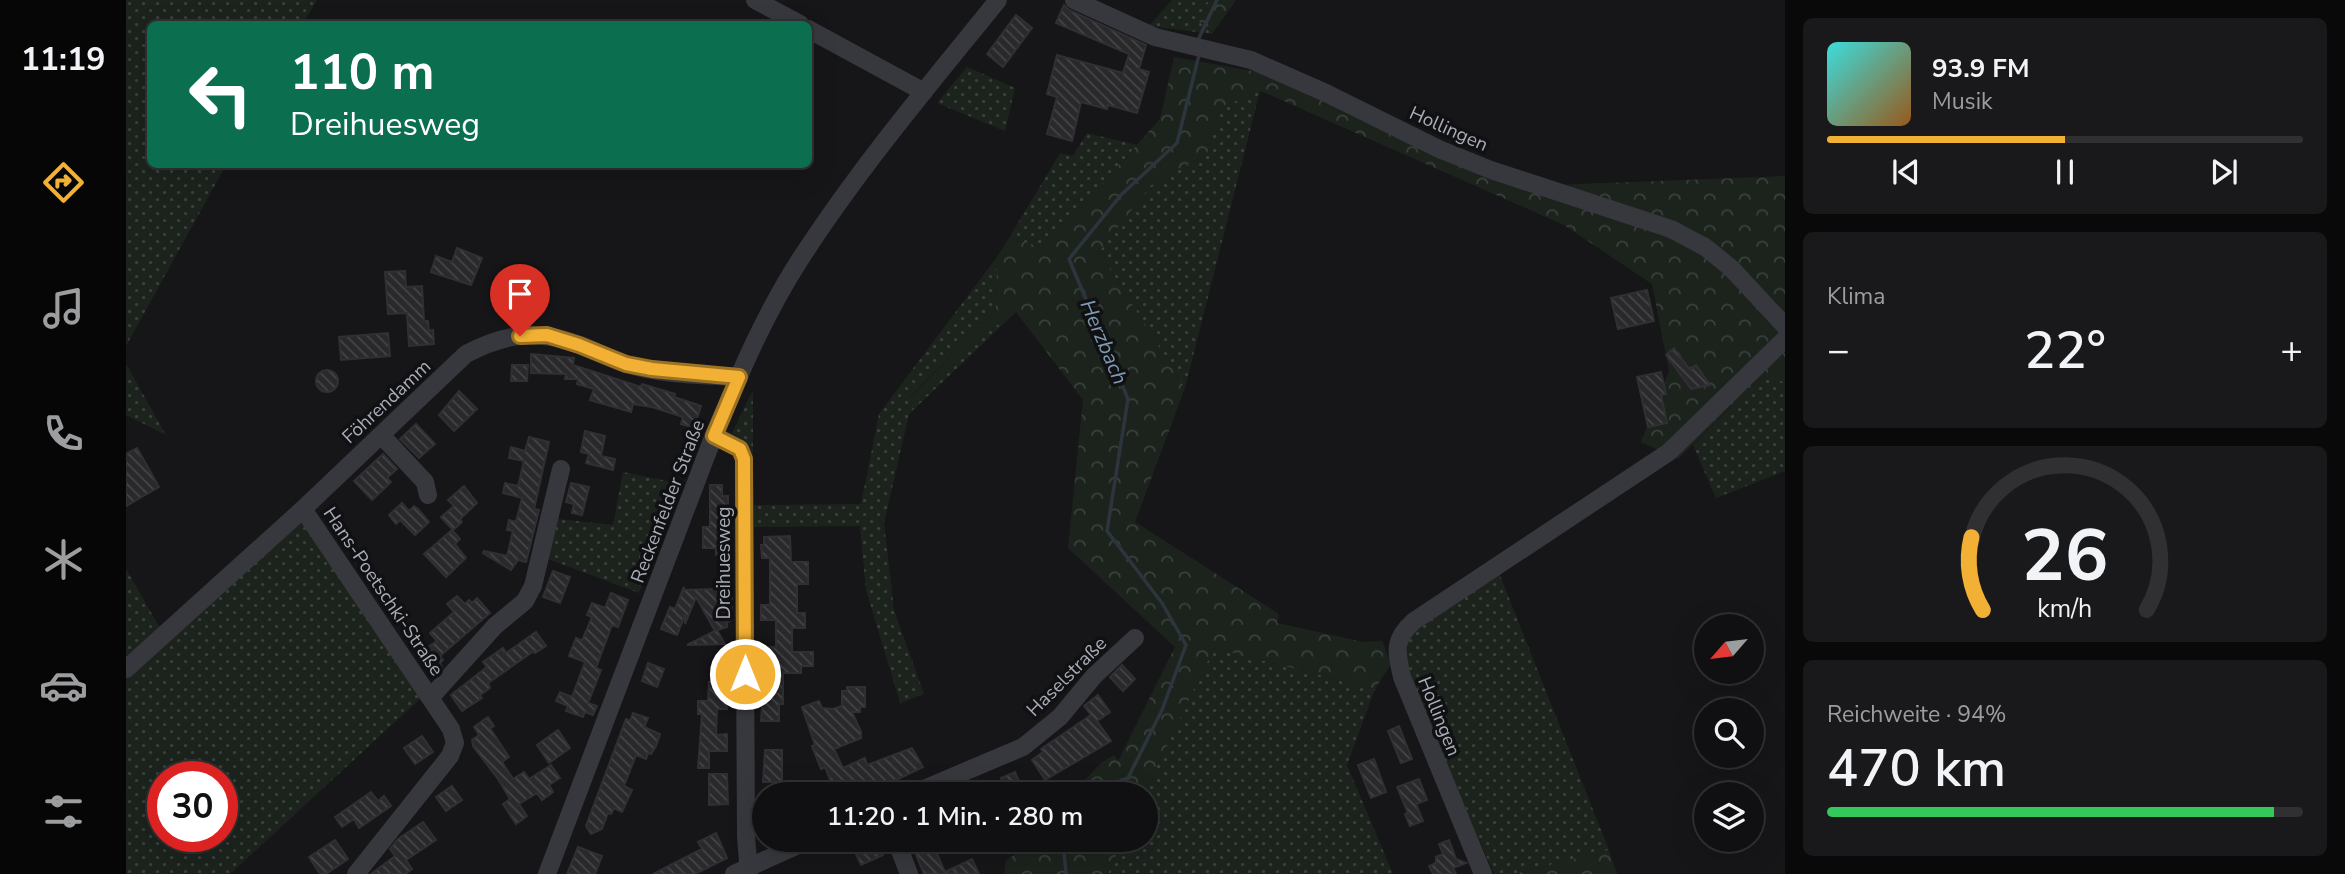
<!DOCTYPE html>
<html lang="de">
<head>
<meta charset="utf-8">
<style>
  body { margin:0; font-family:"Nunito Sans",sans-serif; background:#19191b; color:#f1f3f6; height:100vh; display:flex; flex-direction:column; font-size:26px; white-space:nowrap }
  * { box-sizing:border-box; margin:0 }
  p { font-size:23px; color:#9c9d9f }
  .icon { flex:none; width:38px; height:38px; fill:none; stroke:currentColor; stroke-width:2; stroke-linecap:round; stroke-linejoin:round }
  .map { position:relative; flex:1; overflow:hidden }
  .details { display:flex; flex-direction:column; gap:18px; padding:18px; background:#09090a; width:560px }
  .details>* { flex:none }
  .top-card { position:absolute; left:21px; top:21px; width:665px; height:147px; border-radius:10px; box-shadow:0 7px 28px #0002,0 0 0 2px #303032; background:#0b6e4f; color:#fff; overflow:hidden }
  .needle { width:46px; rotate:242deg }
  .buttons { position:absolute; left:1568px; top:614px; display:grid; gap:14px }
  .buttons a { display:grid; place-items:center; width:70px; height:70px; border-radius:50%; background:#101012; box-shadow:0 7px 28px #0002,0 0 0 2px #303032; font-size:35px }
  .speed { position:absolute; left:21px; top:761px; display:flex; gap:14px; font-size:35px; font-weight:700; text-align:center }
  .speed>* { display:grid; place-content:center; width:91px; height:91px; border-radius:50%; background:#101012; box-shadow:0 7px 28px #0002,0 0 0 2px #303032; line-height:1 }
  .speed .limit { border:10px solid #d22; background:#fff; color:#111 }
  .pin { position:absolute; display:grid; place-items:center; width:60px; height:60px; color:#fff; margin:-72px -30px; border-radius:50% 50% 50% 0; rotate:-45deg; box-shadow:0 0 7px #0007 }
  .pin .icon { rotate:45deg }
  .me { position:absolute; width:77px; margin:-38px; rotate:0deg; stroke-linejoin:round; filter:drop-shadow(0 0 5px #0008) }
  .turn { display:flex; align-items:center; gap:24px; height:147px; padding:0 28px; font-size:32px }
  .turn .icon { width:91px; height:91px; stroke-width:2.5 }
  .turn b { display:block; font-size:49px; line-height:60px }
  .big { font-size:52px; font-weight:600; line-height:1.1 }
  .details .card { flex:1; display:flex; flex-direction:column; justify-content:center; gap:10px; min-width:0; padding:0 24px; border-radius:10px; background:#19191b }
  .details .dial { align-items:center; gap:0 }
  .dial svg { height:182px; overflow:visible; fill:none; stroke:#303032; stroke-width:7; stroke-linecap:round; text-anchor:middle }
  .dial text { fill:#f1f3f6; stroke:none }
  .song { display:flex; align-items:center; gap:21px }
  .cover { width:84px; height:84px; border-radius:10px; background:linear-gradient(135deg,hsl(180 70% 55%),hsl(30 70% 35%)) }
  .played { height:7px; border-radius:4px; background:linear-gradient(90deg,#f2b134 50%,#303032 50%) }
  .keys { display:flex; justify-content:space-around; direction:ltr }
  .heat { display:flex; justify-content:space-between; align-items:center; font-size:38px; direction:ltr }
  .charge { height:10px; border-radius:5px; background:linear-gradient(90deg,#34c759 94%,#303032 0) }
  .trip { position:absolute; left:626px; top:782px; width:406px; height:70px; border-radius:35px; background:#101012; box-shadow:0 7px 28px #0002,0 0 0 2px #303032; font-weight:600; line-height:70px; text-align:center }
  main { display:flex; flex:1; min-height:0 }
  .tab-bar { display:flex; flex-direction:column; width:126px; justify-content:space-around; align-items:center; background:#060607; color:#9c9d9f }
  .tab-bar .icon { width:49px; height:49px }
  .tab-bar .active { color:#f2b134 }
  .tab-bar b { font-size:32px; color:#f1f3f6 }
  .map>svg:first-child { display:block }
  .grass { fill:url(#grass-dots); fill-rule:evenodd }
  .forest { fill:url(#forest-crowns) }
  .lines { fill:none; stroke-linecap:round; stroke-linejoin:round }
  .stream { stroke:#2c353c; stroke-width:3.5 }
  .building { fill:url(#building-back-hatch); stroke:#303034; stroke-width:2 }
  .minor { stroke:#37383d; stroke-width:18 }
  .route-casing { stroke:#9d7322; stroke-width:18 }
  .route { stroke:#f2b134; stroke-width:12 }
  .labels { text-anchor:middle; stroke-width:7; stroke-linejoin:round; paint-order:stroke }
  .street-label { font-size:19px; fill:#a8adb8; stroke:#111113 }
  .water-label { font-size:21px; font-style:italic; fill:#7f9bb3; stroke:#111113 }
</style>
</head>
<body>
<main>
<nav class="tab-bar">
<b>11:19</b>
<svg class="icon active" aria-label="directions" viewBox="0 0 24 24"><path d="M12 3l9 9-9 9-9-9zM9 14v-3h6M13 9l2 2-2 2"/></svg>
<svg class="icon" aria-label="music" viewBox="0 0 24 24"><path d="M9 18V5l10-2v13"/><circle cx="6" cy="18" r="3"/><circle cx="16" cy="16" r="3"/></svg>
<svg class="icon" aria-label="phone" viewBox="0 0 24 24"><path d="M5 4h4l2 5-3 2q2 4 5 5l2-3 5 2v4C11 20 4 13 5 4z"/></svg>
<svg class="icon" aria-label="climate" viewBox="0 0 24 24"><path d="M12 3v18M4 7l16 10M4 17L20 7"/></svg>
<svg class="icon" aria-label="car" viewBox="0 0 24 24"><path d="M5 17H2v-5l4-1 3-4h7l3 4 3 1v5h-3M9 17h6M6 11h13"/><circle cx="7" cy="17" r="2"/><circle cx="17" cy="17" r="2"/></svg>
<svg class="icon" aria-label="filters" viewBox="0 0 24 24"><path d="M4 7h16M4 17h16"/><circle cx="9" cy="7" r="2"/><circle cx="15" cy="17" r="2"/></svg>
</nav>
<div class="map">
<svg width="1659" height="874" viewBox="0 0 1659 874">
  <defs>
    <pattern id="grass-dots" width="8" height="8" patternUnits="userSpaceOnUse" patternTransform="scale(1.75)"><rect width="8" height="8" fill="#1c231d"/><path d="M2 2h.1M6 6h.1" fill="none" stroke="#3a403c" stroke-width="1.8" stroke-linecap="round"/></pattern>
    <pattern id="forest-crowns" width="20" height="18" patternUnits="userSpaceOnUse" patternTransform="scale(1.75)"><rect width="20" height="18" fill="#1c231d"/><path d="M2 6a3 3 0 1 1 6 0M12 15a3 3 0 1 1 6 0" fill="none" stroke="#3a403c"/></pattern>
    <pattern id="building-back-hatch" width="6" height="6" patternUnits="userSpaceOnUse" patternTransform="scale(1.75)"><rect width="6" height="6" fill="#29292c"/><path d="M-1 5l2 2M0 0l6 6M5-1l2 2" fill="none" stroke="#454548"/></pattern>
  </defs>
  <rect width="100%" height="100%" fill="#161618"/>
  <!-- grass -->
  <path class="grass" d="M0,0H191L177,24H24V164L100,165L0,346Z
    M1046,0H1084L1072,20L1086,34L1023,26Z
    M841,67L889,88L879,131L811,103Z
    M1134,91L1059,388L973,252L1025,185L1081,154L1095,107Z
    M961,133L1011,145L919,248L883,238L934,153L947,156Z
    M871,257L870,309L784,397L790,400L857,335L890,312L783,414L758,523L768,610L798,694L774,703L740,590L734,526L628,527V505L735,504L753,414Z
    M0,364L40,435L0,415Z
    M1640,372L1659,383V471L1590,498L1567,445Z
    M627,390V455L618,442L606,433Z
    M497,472L556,484L513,593L422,559L432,519L487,525Z
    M175,517L295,698L104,874H0V678ZM37,777H96V836H37Z
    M0,569L34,628L0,657Z
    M1373,573L1483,850L1388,874H1368L1282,674C1279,663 1275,653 1279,641C1286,623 1354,585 1373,573Z
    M1088,648L1249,689L1221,765L1267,874H982L997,840H1020V794H1017Z"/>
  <!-- forest -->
  <path class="forest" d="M1084,0H1110L1086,34L1072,20Z
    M1048,57L1137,73L1404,186L1659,176V383L1640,372L1552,459L1515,442L1543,371L1526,284L1438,225L1135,91L1095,107L1081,154L1025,185L973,252L1059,388L1009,522L1153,614L1151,623L1238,642L1256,641L1265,664L1249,689L1088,648L1017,794H960L964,785L960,779L975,763L988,755L992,761L1049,647L942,548L957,400L890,312L857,335L790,401L784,398L870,309L871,257L883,238L919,248L1034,119Z
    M912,840H997L982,874H878L880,860Z
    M1483,850L1491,874H1388Z"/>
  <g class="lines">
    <!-- stream -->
    <path class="stream" d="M1072,40L1091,0
      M960,794L1002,778L1036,710L1060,645L1036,603L981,531L1002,399L943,259L995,195L1051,143L1073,55
      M937,840L940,874"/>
  </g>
  <!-- building -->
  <path class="building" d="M938,5L943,10L1020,45L1013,69L1023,72L1011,113L982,105L981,109L955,102L946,141L921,134L931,97L921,94L931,55L997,73L1003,54L930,23Z
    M890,15L906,28L877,67L861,54Z
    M331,248L356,258L345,285L305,272L310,256L326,262Z
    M279,271L280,287L296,286L298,321H302L303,331L307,330L308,344L283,346L281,313L262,314L259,272Z
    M1521,290L1528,321L1492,329L1485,298Z
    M262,333L264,356L215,360L213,337Z
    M1548,348L1564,370L1570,365L1584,385L1565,389L1540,355Z
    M405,354L448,358L447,365L515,387L516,384L549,394L548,397L575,406L568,428L555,424L557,417L526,407L507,404L505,412L464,400L468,389L451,384L452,379H439L440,374L405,373Z
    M386,365H402L401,381H385Z
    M190 381a11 11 0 1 1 22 0a11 11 0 1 1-22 0Z
    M1535,372L1540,394L1535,395L1541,423L1522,427L1511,377Z
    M333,391L351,409L328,431L313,415Z
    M290,424L309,444L293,458L274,439Z
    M459,431L479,436L475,456L489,459L487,470L460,463L463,454L455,452Z
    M403,437L423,442L408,509L413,510L400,562L392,560L385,570L357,553L358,551L381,556L387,531L381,530L383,520L390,522L396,498L377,493L379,483L392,486L398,461L383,458L385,447L399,451Z
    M11,448L33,487L0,506V454Z
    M257,454L271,469L261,478L265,482L246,500L228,481Z
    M445,483L463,487L456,515L446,513L448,504L440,502Z
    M584,485H596V496H602V555H590V548H577V527H584Z
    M338,486L351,503L334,519L336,522L327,530L315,517L328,506L322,500Z
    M276,503L283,511L288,506L292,509L303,522L289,535L274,520L270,524L263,515Z
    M326,530L334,539L329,544L340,558L320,577L298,554Z
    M664,536L665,562H682V584H671V613H679V628H666V652H687V666H675V673H657V704H653V721H635L638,684L636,647H650V620H635V605H644V558H636L635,545H638V537Z
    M427,571L444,577L434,603L417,597Z
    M558,587V590L591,589V595H606V620L601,622V627L591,630L599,644L561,645L589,631L570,597L559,624V615L551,635L535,629L544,607L549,609Z
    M485,593L502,600L492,627L486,625L470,668L475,670L462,703L471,706L467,715L459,712L457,717L440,711L442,706L430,701L434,692L446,697L459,662L443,656L450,638L456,641L466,617L461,615L466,603L479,608Z
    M331,596L339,604L343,600L346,603L351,598L364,613L314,656L317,660L314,663L316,667L305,675L290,655L311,641L304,633L328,612L321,604Z
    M410,632L420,646L409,653L408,651L362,683L364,688L354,695L356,698L336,711L325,695L361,667L357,662L377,648L380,653Z
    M522,663L538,669L531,687L516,681Z
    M996,665L1009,679L997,691L984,677Z
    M583,682H599L601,709H591L590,735L601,734V751H583V768H572L576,714H572V701H582Z
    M721,687H739V707H734V712H726L735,732V738L708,749L717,768L739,758L741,765L786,748L797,767L741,794H710L699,767L695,769L686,746L689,745L676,707L693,701L696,708L707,709L716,706V691H721Z
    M972,695L984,712L971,721L985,741L919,780L906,760L917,752L915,749L965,715L958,706Z
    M507,713L522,718L518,727L534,734L530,746L525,754L522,753L520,759L510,755L498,786L506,790L496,812L488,808L485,814L482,813L476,829L465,834L460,826L500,719L504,721Z
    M362,717L368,726L364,728L383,757L376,762L387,779L398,772L403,779L425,765L434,778L423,785L427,792L416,800L411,793L393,804L401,816L390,824L377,804L384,799L372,779L347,746L346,740L353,735L348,727Z
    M1273,726L1286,759L1275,763L1262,731Z
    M432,730L444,748L423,763L411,745Z
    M296,736L307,752L289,764L278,748Z
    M639,750H656V782H637Z
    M1248,759L1260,792L1245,798L1232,765Z
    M889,772L896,789L882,794L875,778Z
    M583,774H601L602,804L583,805Z
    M1293,779L1301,800L1290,804L1297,821L1284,826L1279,814L1282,813L1271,787Z
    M326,786L336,800L320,811L310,797Z
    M245,792L252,801L258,796L265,806L233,828L228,819L216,827L209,817Z
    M297,822L310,840L280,860L286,869L279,874H245L269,856L264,849L272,839Z
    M590,833L601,858L569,874H527L576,849L572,842Z
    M209,840L222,859L200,874H194L183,857Z
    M732,840H742L744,844L750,841L757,855L735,865L725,843Z
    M784,840H805L819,872L846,859L853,874H798Z
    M1323,840L1330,859L1340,863L1327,868L1330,874H1307L1303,866L1310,863V857L1317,854L1313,844Z
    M452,847L476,856L469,874H441Z"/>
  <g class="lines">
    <!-- minor -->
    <path class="minor" d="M629,0L674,24
      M948,0L1029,37L1125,60L1200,93L1313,149L1365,170L1545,229L1579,247L1605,268L1659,326
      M682,29L798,92
      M255,435L299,482L302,495
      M588,435L614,449L618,459L620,836L623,874
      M177,509L325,729L329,743L324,756L230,874
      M0,669L177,509L340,354C380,333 412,329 454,345C470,351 484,359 500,364C536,375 575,375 613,377
      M305,697L369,626L399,601L407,586L435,469
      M786,794L897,747L934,717L968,676L1009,638
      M770,840L783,874
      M421,874L588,435C613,375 639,313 675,258C734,167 804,84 872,0
      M608,874L683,840
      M1357,874L1276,677C1270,650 1267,640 1288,621L1543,452L1659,339"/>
  </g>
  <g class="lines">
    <defs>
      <path id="route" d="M394,336L421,335L453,345L500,364L526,369L613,377L588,436L614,449L618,459L619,674"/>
    </defs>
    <!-- route casing -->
    <use href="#route" class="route-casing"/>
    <!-- route -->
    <use href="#route" class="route"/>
  </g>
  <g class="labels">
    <!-- street labels -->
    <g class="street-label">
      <text transform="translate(1323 128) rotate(24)" y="7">Hollingen</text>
      <text transform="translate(260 401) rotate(-43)" y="7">Föhrendamm</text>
      <text transform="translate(541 501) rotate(-69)" y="7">Reckenfelder Straße</text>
      <text transform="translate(597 563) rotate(-90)" y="7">Dreihuesweg</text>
      <text transform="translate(258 591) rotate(56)" y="7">Hans-Poetschki-Straße</text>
      <text transform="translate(940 676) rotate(-45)" y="7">Haselstraße</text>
      <text transform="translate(1314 716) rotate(68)" y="7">Hollingen</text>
    </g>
    <!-- water labels -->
    <g class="water-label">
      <text transform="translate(978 342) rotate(67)" y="7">Herzbach</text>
    </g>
  </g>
</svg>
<div class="buttons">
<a><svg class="needle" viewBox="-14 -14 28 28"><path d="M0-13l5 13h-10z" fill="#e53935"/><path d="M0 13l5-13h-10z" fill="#9c9d9f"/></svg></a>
<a><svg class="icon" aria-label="search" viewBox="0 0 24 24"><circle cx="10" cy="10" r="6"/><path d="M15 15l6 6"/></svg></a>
<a><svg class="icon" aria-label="layers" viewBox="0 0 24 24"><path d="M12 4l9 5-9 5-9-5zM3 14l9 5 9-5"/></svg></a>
</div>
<div class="speed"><div class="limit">30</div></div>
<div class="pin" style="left:394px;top:336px;background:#d93025"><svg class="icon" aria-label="arrive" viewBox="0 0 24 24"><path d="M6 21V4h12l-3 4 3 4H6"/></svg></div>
<svg class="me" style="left:619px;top:674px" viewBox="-20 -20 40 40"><circle r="17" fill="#f2b134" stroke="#fff" stroke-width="3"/><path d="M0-11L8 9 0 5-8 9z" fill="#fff"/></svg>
<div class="trip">11:20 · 1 Min. · 280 m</div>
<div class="top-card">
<div class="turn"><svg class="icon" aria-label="left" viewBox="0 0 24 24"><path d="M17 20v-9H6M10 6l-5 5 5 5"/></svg><div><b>110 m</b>Dreihuesweg</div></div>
</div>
</div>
<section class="details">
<div class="card">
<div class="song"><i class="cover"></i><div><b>93.9 FM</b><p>Musik</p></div></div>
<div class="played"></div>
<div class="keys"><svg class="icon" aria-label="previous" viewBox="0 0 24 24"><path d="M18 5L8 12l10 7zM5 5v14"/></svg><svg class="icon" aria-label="pause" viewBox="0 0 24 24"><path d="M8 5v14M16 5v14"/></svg><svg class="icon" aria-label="next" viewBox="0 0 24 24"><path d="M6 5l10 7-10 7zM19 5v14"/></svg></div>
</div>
<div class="card"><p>Klima</p>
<div class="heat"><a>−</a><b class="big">22°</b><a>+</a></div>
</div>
<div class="card dial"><svg viewBox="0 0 100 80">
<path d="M14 69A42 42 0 1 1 86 69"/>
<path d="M14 69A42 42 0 0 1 9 37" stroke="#f2b134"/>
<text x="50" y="56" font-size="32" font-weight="700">26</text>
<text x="50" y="72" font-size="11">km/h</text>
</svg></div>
<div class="card"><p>Reichweite · 94%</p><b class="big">470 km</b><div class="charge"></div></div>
</section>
</main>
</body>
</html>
